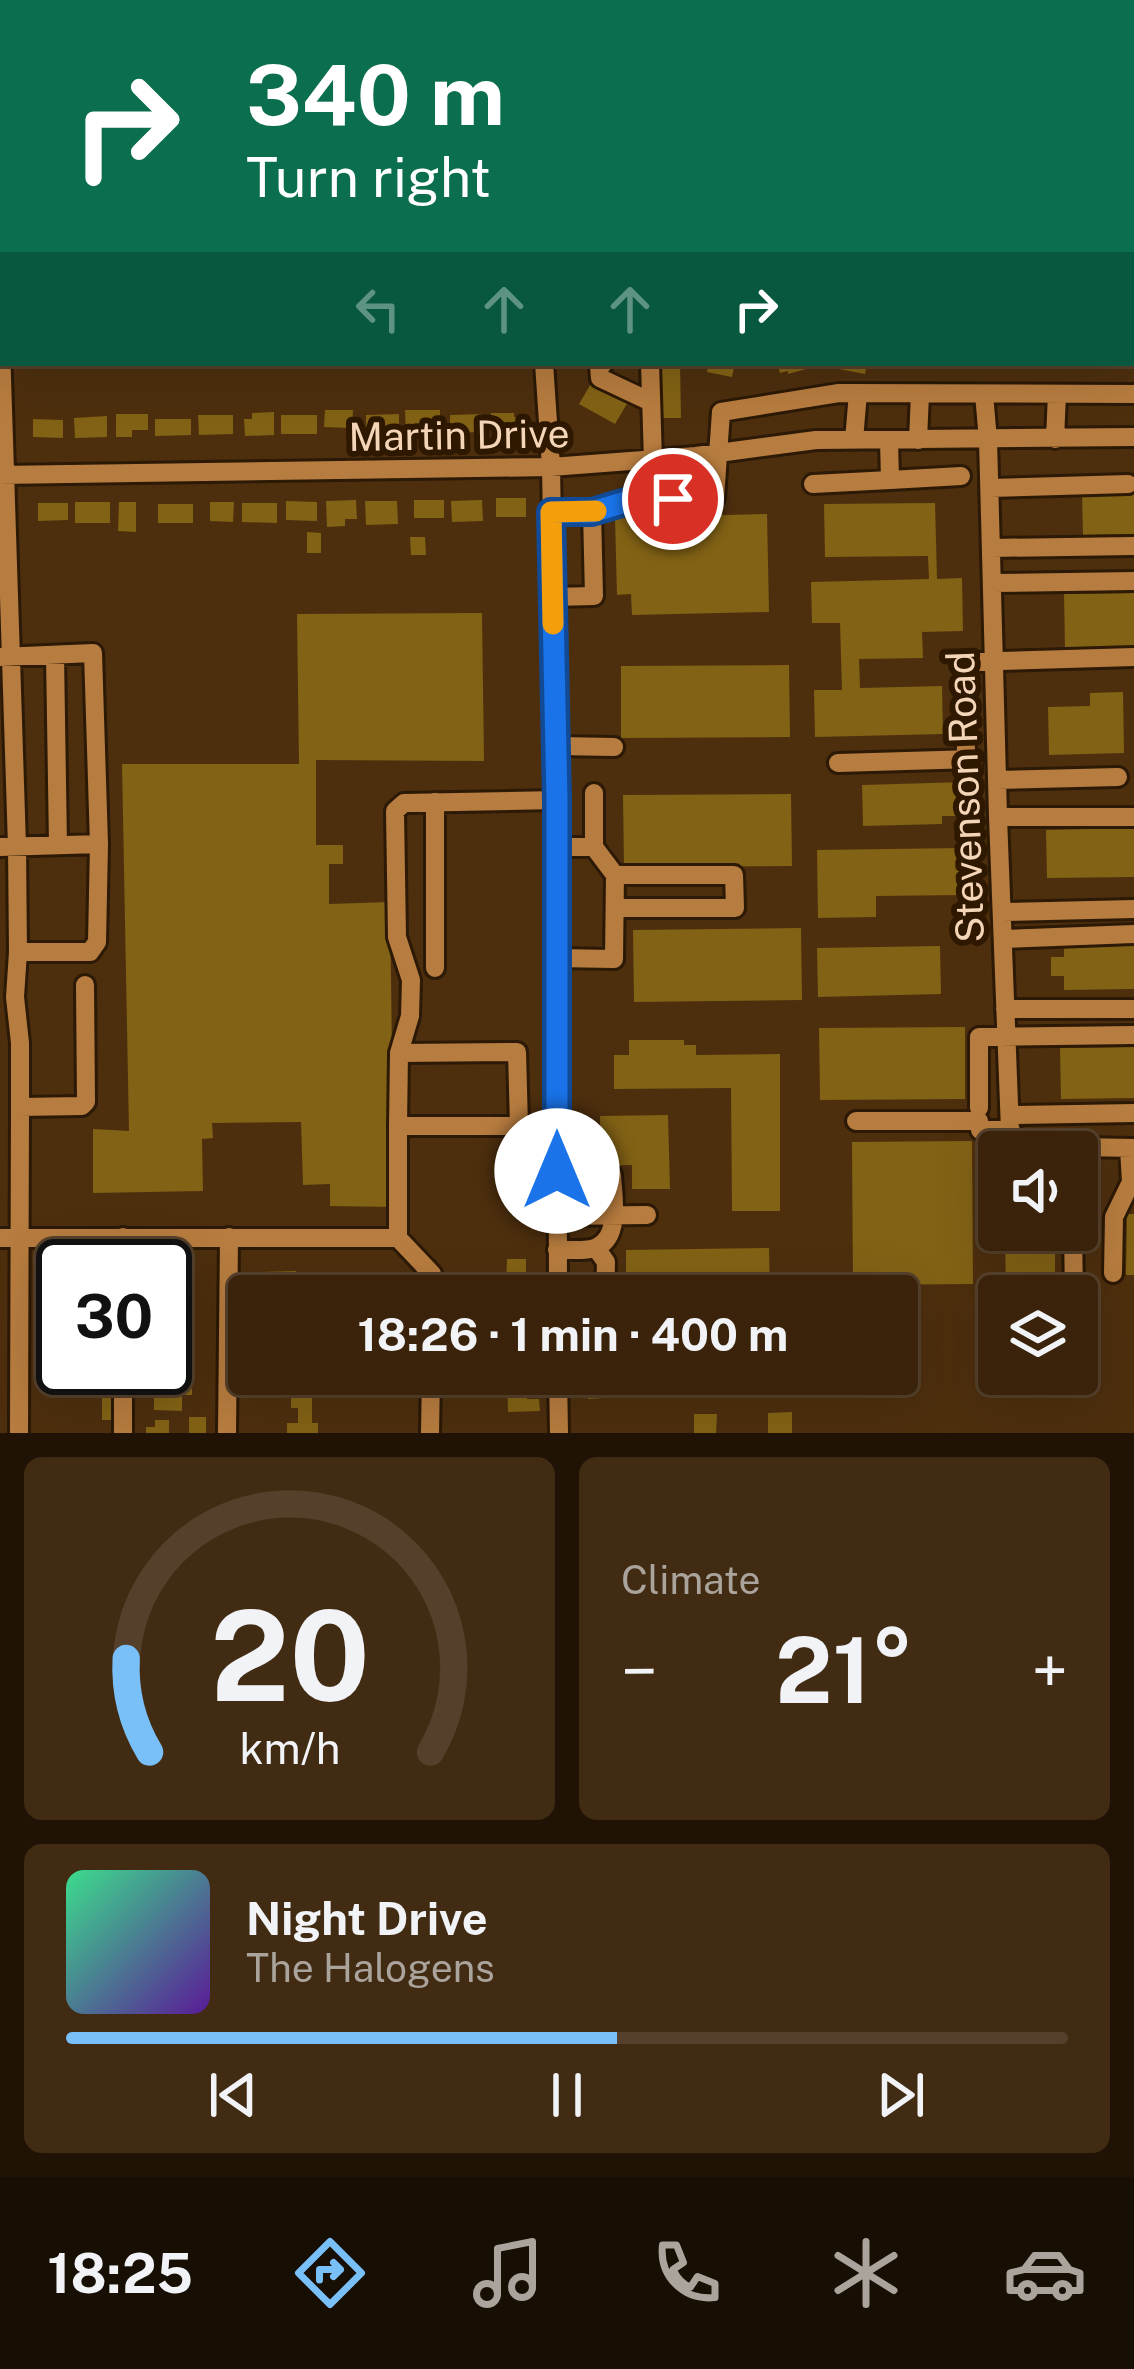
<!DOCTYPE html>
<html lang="en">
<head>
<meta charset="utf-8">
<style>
  body { margin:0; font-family:"Public Sans",sans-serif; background:#412b13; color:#f1f3f6; height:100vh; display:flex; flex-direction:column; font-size:45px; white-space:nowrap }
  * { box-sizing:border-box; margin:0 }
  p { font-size:39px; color:#aba49c }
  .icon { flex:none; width:66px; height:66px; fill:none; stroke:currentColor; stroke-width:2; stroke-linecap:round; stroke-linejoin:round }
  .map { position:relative; height:1433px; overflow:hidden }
  .details { display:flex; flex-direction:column; gap:24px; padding:24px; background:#201306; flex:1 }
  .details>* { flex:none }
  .top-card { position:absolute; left:0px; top:0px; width:1134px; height:366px; box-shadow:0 12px 48px #0002,0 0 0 3px #54402b; background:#0b6e4f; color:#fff; overflow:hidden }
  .buttons { position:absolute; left:978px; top:1131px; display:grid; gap:24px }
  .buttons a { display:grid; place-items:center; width:120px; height:120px; border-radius:12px; background:#3a230a; box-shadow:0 12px 48px #0002,0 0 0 3px #54402b; font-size:60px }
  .speed { position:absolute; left:36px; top:1239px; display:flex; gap:24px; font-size:60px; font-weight:700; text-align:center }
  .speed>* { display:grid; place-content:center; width:156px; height:156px; border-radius:50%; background:#3a230a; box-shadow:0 12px 48px #0002,0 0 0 3px #54402b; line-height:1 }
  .speed .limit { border:6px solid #111; border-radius:18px; background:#fff; color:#111 }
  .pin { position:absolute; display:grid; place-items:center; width:102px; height:102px; color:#fff; margin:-51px; border:6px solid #fff; border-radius:50%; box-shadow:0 3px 12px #0007 }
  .me { position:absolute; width:132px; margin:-66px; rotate:0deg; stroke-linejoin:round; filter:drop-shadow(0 0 9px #0008) }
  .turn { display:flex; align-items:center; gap:42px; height:252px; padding:0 48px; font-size:54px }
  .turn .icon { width:156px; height:156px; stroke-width:2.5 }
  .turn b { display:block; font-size:84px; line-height:102px }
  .lanes { display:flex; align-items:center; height:114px; padding:0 48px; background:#0003; justify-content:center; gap:60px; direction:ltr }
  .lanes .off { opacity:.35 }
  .big { font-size:90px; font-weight:700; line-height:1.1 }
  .details .tile { flex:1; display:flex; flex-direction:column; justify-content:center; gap:18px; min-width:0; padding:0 42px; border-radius:18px; background:#412b13 }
  .details .dial { align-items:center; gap:0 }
  .dial svg { height:312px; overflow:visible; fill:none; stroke:#54402b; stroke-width:7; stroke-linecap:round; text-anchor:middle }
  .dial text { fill:#f1f3f6; stroke:none }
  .song { display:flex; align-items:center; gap:36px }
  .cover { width:144px; height:144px; border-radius:18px; background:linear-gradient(135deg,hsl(150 70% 55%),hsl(270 70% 35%)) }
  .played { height:12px; border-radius:6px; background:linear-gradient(90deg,#79bff8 55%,#54402b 55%) }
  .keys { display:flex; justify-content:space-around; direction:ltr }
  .heat { display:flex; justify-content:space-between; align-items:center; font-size:66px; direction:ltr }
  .details .tiles { flex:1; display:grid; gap:24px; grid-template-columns:1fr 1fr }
  .tile:last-child { grid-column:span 2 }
  .trip { position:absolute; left:228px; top:1275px; width:690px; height:120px; border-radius:12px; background:#3a230a; box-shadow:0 12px 48px #0002,0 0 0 3px #54402b; font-weight:700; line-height:120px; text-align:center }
  .dock { display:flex; height:192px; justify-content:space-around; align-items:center; background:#170e04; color:#aba49c }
  .dock .icon { width:84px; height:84px }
  .dock .on { color:#79bff8 }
  .dock b { font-size:54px; color:#f1f3f6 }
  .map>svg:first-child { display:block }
  .building { fill:#826215 }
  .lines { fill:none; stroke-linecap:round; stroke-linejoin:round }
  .minor-casing { stroke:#2c1906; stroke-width:24 }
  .minor { stroke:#b77c3f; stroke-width:18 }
  .route-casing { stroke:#114b97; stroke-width:30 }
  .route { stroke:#1a73e8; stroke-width:21 }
  .slow { stroke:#f59e0b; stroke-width:21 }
  .labels { text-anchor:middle; stroke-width:12; stroke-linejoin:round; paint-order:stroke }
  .street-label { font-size:39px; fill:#f5d5b7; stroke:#2f1800 }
</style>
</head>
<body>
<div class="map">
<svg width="1134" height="1433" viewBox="0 0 1134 1433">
  <rect width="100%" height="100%" fill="#4d2f0e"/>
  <!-- building -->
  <path class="building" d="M653,363H680L681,418H654Z
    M709,363H735L732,377L707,372Z
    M777,363H804L806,369L788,374V371L780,373Z
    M840,363H867L865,374L839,369Z
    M592,382L628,402L615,424L579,404Z
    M325,410H353L352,428L324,427Z
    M405,410H440V427H424V434H406Z
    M274,412V435L245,436L244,419H252V413Z
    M491,413H514V417H522V433L491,432Z
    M116,414H148V430H132V437H116Z
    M399,414V431L366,432V415Z
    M481,414V432L450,433V415Z
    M198,415H233V434L199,435Z
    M281,415H317V434H281Z
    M107,416V437L75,438L74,418Z
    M33,419L63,420V438L33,437Z
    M155,419H191V435L155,436Z
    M1082,492H1134V534L1083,535Z
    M496,498H526V517H496Z
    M356,500L357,519H345V526L327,527L326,501Z
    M414,500H444V518H414Z
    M482,500L483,521L452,522L451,501Z
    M286,501L317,502V521L286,520Z
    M365,501H397L398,524L366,525Z
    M75,502H110V523H75Z
    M119,502H136V532L118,531Z
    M210,502H234L233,522L210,521Z
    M38,503H68V520L38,521Z
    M242,503H277V523L242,522Z
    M935,503L937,579L962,578L963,631L922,632L923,658L859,659L860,688L942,686L943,734L815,737L814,690H842L840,623H812L811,582L929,579L928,556L825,557L824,504Z
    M158,504H193V523H158Z
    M767,514L769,612L632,615L631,594L617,595L615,518Z
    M307,532L321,533V553H307Z
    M410,537H425L426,555H411Z
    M1134,593V647L1065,648L1064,594Z
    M482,613L484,761L316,760V845H343V864H329V904L390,902L394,1207L330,1206V1184L303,1185L301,1122L212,1123L213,1138L202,1139L203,1191L93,1193V1129L129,1131L122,764H299L297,614Z
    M789,665L790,737L621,738V666Z
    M1123,692L1124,753L1049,755L1048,707L1090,706V693Z
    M966,782L967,816H942V824L863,826L862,785Z
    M791,794L792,866L624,867L623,795Z
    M1134,828V877L1047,878L1046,830Z
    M962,848L963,895L876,896V917L818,918L817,850Z
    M801,928L802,1000L634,1002L633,930Z
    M1134,941V989L1064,990V976H1051V957H1064V942Z
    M940,946L941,994L818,997L817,948Z
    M965,1027V1099L820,1100L819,1028Z
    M629,1040H684V1045H696V1055L780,1054V1211H732L731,1088L614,1089V1055H629Z
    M1134,1047V1098L1061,1099L1060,1048Z
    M668,1115L670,1189H632V1165L601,1166L600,1116Z
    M972,1141L973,1284L853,1285L852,1142Z
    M1127,1214H1134V1275H1126Z
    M1005,1230H1055V1296H1006Z
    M769,1248L770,1293L626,1295V1250Z
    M507,1259H526V1278H539V1292H524L525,1286L506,1285Z
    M165,1271H193L194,1288H165Z
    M296,1271V1292L261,1293V1272Z
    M177,1294H193V1311H176Z
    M176,1351L193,1352L192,1370H175Z
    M43,1353H54V1361H63V1368H72V1375H47V1362H43Z
    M599,1374H632L631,1390L618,1389V1397L588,1399L589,1385H598Z
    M507,1380H527V1399H539L540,1411L508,1412Z
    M178,1382H192V1395H182V1411L154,1410V1391H178Z
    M102,1394H115L116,1420H102Z
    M291,1395H312V1423H318V1433H287V1423H298V1408H291Z
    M792,1412V1433H768V1413Z
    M694,1414H717L716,1433H694Z
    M189,1417H206V1433H189Z
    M155,1420H169V1433H146V1427H155Z"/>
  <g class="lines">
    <defs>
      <path id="minor" d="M322,0V3
        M523,0L524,3
        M714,0V3
        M907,0V3
        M73,3L75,0
        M1131,93H1134
        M0,146L3,136
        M1131,279H1134
        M0,292H3
        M0,315L17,846L18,952L15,997L20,1043V1107L19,1433
        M544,363L551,467L557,800L558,1296
        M604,363L599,366L600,378L651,402
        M650,363L653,461
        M984,394L988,440L998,817L1010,1130L1023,1146L1134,1148
        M1055,439L1057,394
        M854,440L858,393
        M889,440L890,480L961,476
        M918,440L920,394
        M0,475L551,467L696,456L816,440L1134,437
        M813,484L890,480
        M990,488L1128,484
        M551,512H592L594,596L552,597
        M592,512L631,500L715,498L721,412L839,393L1134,394
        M991,548L1134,546
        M992,583L1134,581
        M55,655L58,845
        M0,657L93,653L99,844L97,942L90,952H18
        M557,746L614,747
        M966,759L965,662L1134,657
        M838,763L974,759
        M997,780L1118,777
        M998,817H1134
        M0,847L99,844
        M557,847H594V793
        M594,847L615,875H734L735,908H615
        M1002,912L1134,909
        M1003,939L1134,934
        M557,958L614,959L615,875
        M435,968V802
        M1005,1009H1134
        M399,1053L517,1052L519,1126
        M20,1107L82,1106L86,1102L85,985
        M979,1108V1037L1134,1035
        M1010,1115L1134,1113
        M856,1121H979L980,1130H1010
        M398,1126L399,1053L410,1016L411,980L397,937L395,811L404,803L557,800
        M557,1216L647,1215
        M1073,1230L1074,1296
        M123,1237V1266
        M0,1238H398
        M398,1238V1126H557
        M398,1238L432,1274V1296
        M596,1248L606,1262L605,1296
        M557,1250C568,1249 587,1252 597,1247C621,1236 613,1196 612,1175
        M1113,1273L1114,1217L1131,1182L1129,1148
        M123,1368V1433
        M558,1374L559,1433
        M227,1433L229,1237
        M430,1433L431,1374"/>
    </defs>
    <!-- minor casing -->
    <use href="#minor" class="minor-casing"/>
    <!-- minor -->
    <use href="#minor" class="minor"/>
  </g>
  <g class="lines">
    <defs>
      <path id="route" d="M557,1171V800L551,512H592L632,500L673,499"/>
    </defs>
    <!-- route casing -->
    <use href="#route" class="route-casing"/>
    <!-- route -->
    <use href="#route" class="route"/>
    <!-- slow -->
    <path class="slow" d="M553,624L551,512L596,511"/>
  </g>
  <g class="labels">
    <!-- street labels -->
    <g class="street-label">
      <text transform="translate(459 435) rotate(-1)" y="14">Martin Drive</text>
      <text transform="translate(965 797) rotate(-92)" y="14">Stevenson Road</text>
    </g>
  </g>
</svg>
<div class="buttons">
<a><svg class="icon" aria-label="sound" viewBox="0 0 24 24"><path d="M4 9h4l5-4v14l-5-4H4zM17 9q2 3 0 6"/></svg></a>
<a><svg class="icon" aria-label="layers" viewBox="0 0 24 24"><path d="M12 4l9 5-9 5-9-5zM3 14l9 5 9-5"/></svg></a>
</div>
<div class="speed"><div class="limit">30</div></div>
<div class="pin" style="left:673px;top:499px;background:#d93025"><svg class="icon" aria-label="arrive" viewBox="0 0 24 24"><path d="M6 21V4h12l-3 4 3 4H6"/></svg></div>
<svg class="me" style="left:557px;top:1171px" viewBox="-20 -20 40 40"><circle r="19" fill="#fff"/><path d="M0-13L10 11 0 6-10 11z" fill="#1a73e8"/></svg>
<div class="trip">18:26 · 1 min · 400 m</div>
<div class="top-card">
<div class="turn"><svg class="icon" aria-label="right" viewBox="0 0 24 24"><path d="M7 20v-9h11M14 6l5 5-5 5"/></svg><div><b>340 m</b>Turn right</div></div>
<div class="lanes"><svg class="icon off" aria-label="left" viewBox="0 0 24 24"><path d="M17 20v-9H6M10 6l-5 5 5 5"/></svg><svg class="icon off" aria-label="ahead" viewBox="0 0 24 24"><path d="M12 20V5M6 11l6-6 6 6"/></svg><svg class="icon off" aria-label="ahead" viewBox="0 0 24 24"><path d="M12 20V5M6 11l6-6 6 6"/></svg><svg class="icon" aria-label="right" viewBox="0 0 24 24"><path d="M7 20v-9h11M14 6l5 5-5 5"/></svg></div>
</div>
</div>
<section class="details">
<div class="tiles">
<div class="tile dial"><svg viewBox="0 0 100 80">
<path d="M14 69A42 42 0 1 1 86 69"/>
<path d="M14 69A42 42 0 0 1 8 45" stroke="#79bff8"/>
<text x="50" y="56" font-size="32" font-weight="700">20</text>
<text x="50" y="72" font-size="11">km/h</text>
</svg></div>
<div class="tile"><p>Climate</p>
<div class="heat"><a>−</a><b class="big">21°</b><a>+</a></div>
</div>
<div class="tile">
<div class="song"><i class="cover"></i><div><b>Night Drive</b><p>The Halogens</p></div></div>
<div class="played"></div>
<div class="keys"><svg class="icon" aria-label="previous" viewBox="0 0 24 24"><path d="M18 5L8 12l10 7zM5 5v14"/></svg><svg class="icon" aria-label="pause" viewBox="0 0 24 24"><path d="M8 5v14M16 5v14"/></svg><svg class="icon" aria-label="next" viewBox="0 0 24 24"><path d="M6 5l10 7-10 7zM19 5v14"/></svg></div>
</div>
</div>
</section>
<nav class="dock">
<b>18:25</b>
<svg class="icon on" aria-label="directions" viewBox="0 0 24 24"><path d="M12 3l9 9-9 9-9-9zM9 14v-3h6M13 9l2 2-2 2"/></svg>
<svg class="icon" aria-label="music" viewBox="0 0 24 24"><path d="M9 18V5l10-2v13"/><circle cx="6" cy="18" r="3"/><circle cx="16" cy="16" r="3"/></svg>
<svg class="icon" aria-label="phone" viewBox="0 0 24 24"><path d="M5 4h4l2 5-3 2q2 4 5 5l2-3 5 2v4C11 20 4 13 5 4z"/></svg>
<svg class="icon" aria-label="climate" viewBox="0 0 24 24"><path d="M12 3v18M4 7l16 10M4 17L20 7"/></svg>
<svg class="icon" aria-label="car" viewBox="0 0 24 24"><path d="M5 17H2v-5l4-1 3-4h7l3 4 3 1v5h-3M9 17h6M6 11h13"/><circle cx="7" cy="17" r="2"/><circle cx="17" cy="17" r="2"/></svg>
</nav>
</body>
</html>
